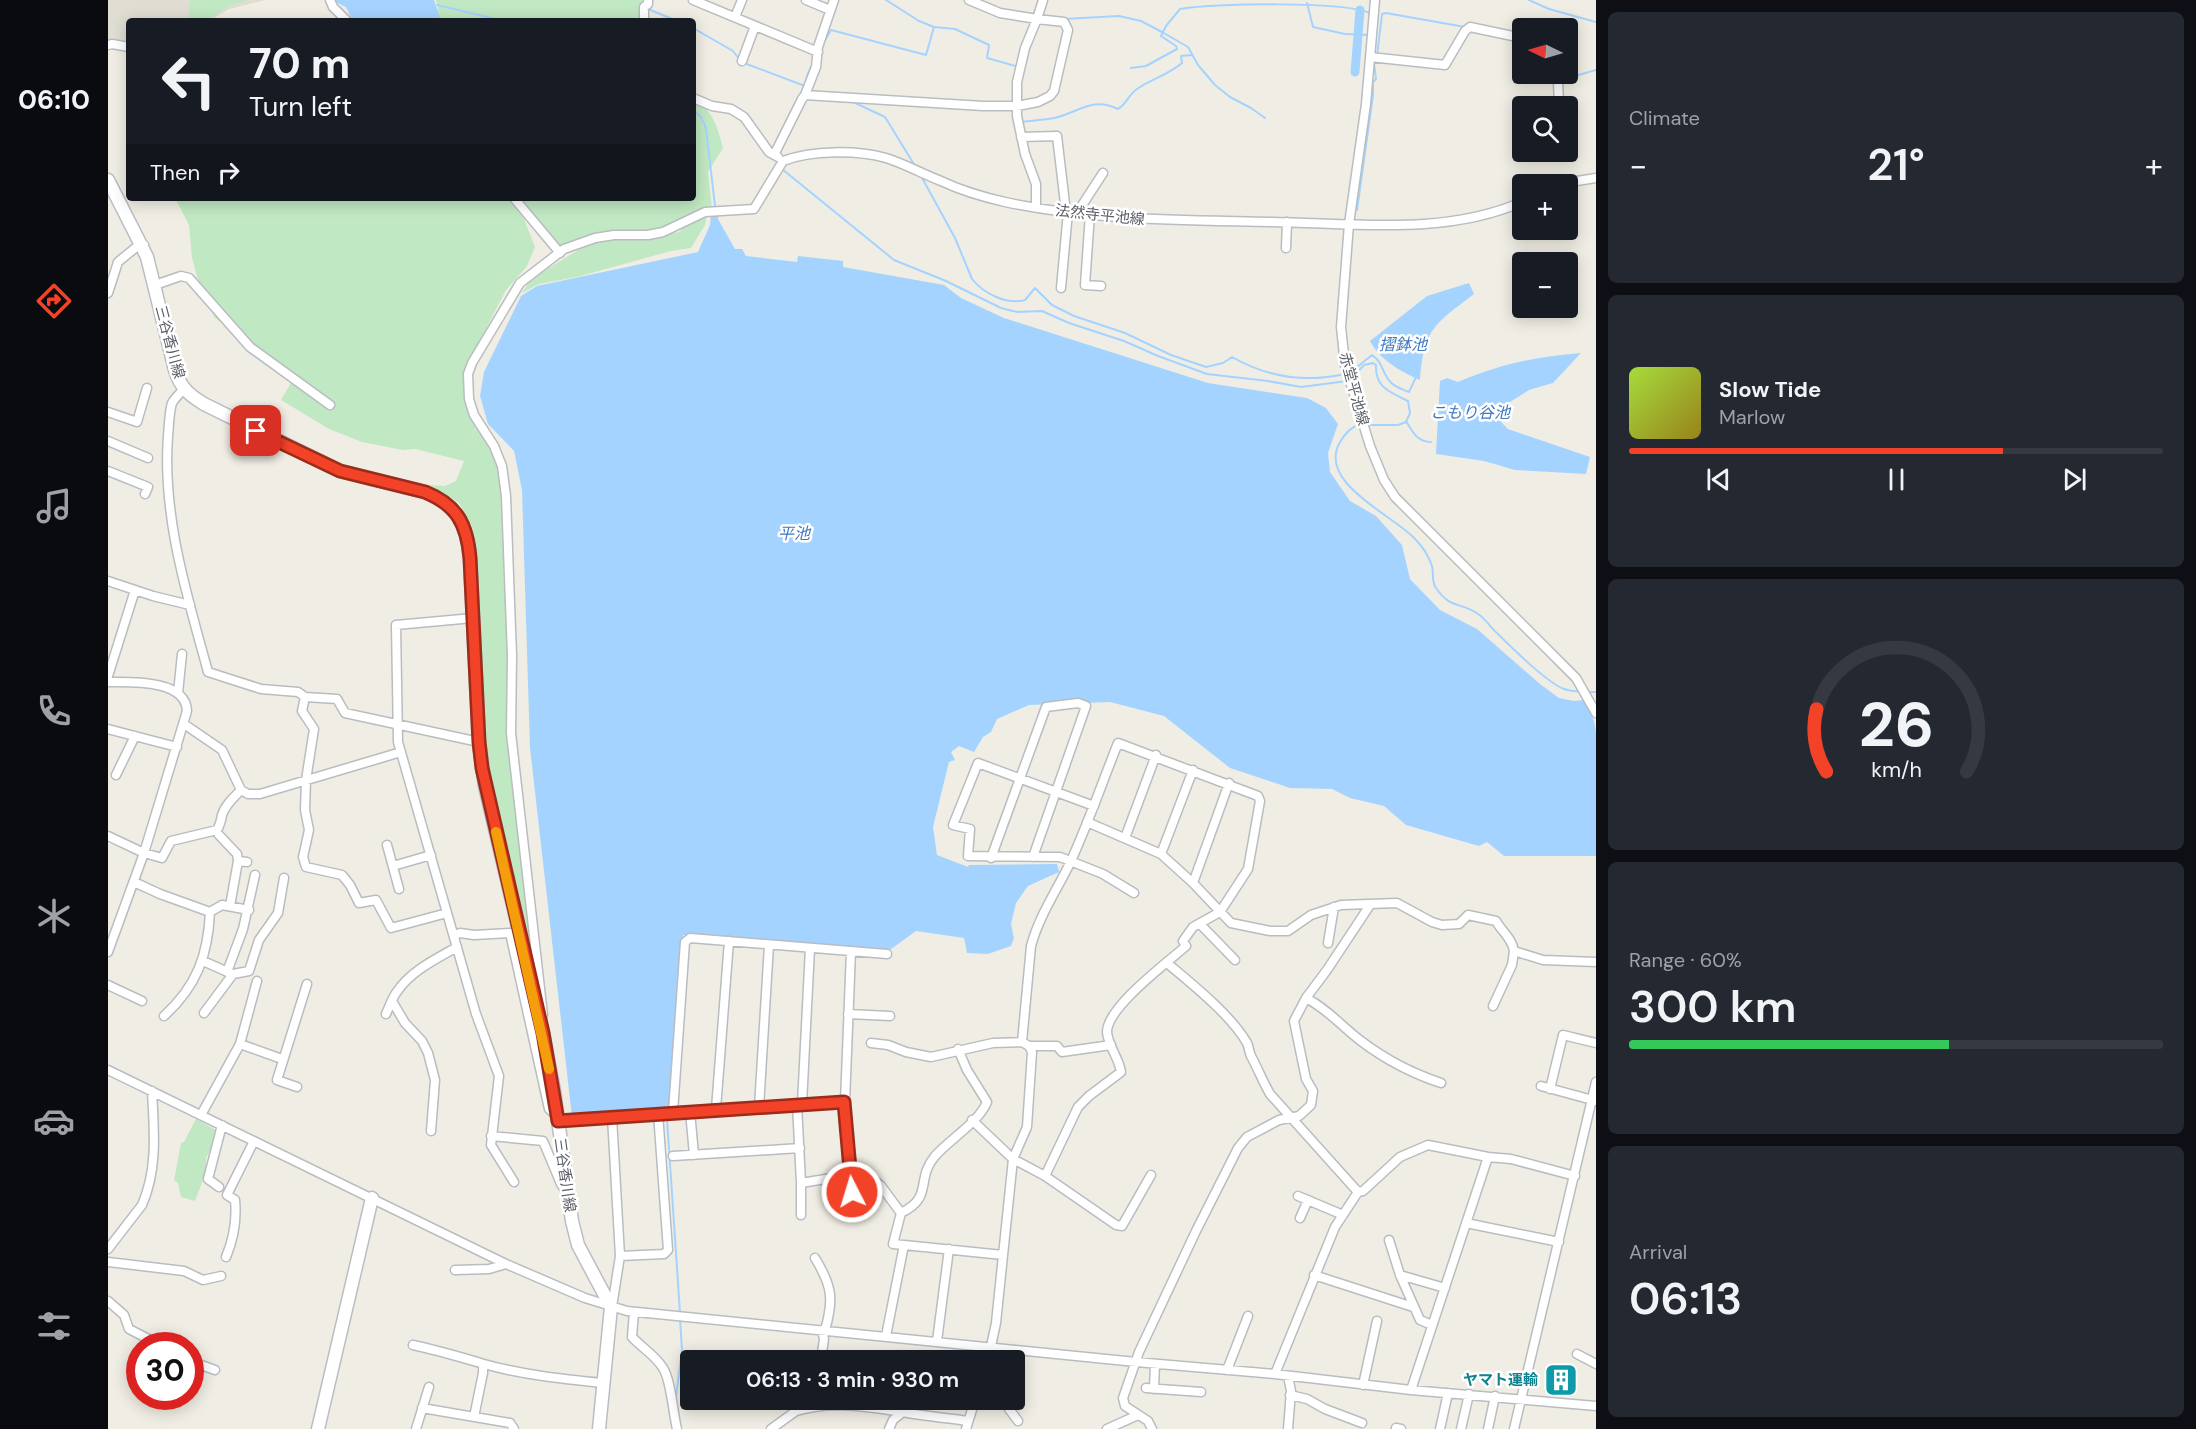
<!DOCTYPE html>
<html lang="en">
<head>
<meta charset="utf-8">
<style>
  body { margin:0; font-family:"DM Sans","Noto Sans JP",sans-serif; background:#242831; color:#f1f3f6; height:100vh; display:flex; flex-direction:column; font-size:22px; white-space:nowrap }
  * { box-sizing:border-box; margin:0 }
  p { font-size:20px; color:#9ea1a6 }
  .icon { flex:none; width:33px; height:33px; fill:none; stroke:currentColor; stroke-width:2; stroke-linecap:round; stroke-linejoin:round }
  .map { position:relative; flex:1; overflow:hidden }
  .details { display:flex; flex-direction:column; gap:12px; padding:12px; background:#0d0f14; width:600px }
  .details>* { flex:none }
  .banner { position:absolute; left:18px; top:18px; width:570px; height:183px; border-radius:6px; box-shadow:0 3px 15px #0003; background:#171b24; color:#f1f3f6; overflow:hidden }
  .needle { width:39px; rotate:275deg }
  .tools { position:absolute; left:1404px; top:18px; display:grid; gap:12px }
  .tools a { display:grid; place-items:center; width:66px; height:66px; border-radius:6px; background:#171b24; box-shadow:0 3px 15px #0003; font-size:30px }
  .speed { position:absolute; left:18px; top:1332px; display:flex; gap:12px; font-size:30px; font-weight:700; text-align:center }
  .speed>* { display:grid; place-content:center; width:78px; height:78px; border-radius:50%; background:#171b24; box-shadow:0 3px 15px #0003; line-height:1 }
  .speed .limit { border:9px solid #d22; background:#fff; color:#111 }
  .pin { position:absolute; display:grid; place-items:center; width:51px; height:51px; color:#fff; margin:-26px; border-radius:12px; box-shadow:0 3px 9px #0006 }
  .me { position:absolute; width:66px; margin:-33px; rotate:355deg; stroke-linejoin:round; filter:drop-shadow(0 0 4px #0008) }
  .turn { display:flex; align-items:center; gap:21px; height:126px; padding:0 24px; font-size:27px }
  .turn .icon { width:78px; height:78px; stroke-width:2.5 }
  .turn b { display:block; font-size:42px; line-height:51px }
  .then { display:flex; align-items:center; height:57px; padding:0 24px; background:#0003; gap:12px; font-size:22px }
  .big { font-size:45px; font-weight:600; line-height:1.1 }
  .details .widget { flex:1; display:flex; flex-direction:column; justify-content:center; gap:9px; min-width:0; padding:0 21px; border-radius:9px; background:#242831 }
  .details .dial { align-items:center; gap:0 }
  .dial svg { height:156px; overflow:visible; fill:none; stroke:#363941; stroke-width:7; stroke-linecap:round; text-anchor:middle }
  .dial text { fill:#f1f3f6; stroke:none }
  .song { display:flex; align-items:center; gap:18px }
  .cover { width:72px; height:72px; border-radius:9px; background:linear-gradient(135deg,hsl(80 70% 55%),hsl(50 70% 35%)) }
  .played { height:6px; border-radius:3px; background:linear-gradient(90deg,#f24228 70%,#363941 70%) }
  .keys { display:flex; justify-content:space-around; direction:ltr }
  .heat { display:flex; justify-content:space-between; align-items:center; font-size:33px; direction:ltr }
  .charge { height:9px; border-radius:4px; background:linear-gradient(90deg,#34c759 60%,#363941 0) }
  .trip { position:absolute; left:572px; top:1350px; width:345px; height:60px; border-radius:6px; background:#171b24; box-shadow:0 3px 15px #0003; font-weight:600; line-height:60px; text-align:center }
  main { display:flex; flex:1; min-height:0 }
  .dock { display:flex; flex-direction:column; width:108px; justify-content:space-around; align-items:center; background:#090b0e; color:#9ea1a6 }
  .dock .icon { width:42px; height:42px }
  .dock .current { color:#f24228 }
  .dock b { font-size:27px; color:#f1f3f6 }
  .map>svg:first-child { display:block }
  .education { fill:#e0ddd3 }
  .green { fill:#c0e8c2 }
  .water { fill:#a5d3ff }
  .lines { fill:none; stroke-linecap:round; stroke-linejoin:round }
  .stream { stroke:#a5d3ff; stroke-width:2 }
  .canal { stroke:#a5d3ff; stroke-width:9 }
  .minor-casing { stroke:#b9bcc1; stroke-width:11 }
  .secondary-casing { stroke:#babdc3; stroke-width:15 }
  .minor { stroke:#fff; stroke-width:8 }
  .secondary { stroke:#fff; stroke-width:12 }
  .route-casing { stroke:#9d2b1a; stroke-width:15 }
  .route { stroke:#f24228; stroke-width:10 }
  .slow { stroke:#f59e0b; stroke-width:10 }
  .labels { text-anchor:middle; stroke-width:5; stroke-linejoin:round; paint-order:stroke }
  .street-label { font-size:15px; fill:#5c6066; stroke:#fff }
  .culture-label { font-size:15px; font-weight:bold; fill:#0d838f; stroke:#fff; text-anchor:end }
  .water-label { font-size:16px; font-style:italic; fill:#3f78c0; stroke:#fff }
</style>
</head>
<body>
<main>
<nav class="dock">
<b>06:10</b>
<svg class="icon current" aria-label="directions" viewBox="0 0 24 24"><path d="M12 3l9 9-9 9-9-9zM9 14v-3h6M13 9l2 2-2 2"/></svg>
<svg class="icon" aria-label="music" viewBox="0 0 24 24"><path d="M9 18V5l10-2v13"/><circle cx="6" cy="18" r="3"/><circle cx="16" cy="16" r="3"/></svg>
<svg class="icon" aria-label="phone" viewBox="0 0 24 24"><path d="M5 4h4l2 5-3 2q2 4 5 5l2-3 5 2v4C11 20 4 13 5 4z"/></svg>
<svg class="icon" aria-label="climate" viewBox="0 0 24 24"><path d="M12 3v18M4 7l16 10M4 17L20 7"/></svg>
<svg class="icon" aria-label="car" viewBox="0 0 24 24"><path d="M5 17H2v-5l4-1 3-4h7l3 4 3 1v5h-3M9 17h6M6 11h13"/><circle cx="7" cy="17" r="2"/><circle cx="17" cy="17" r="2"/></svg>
<svg class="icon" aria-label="filters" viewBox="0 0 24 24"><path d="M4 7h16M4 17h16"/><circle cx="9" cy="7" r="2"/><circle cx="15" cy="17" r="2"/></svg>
</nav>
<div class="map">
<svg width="1488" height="1429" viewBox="0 0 1488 1429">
  <rect width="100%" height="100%" fill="#f0eee4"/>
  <!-- education -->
  <path class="education" d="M0,0H158L121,9L101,21H21V44L0,41Z"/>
  <!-- green -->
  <path class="green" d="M82,0H141L121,6L97,21H80Z
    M328,0H537L536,21H283L330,9Z
    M585,101C604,105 611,132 615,148L600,172L604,208L578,215L555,229L517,233L506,231L484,236L443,250L411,198H585Z
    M67,198H400L416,219L427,247L419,266L398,290L371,342L358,375L369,423L363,440L370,423L393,467L397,496L401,728L429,986L380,777L368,563L364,526L351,503L321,485L337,486L348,481L356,461L307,449L295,450L254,442L221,429L173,400L187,376L107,318L93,291L84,258L81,225Z
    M599,216L597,225L583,248L563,251L469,277L431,284L414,293L423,279L480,244L501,237L551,236L571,232L584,219Z
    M88,1119L108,1130L106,1143L98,1158V1172L87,1201L73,1197L70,1183L66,1180L73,1143L76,1142Z"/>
  <!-- water -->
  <path class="water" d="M223,0H326L333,21H245L238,7Z
    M603,214H610V219L627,249H634L638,256L689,262L690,256L735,261V267L836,285L853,298L896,318L1100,383L1199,398L1218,408L1230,424L1220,453L1222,472L1242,501L1268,516L1294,545L1302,579L1332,610L1369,629L1432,684L1451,698L1466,701L1475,700C1483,711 1487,720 1488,734V856H1396L1379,842L1371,846L1298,825L1276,806L1242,798L1224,789L1182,788L1122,768L1056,716L1002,702L921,705L889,719L883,732L875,737L866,752L851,746L843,752L847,760L841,762L825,827L829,855L860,867L861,865L949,864L951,872L920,886L908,903L903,924L906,938L903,946L880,954L859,953L856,938L808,931L779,952L575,935L561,1110L464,1117L422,748L414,490L406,451L380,424L372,396L376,372L413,296L429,286L590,252L602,225Z
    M1361,283L1366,294C1327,324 1316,328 1312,380C1293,372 1271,359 1262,341L1319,296Z
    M1473,353L1445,383L1421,390L1402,402L1394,415V423L1400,429L1482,457L1478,474L1407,470L1376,461L1328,454L1332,381L1339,378L1350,382C1392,364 1427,357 1473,353Z"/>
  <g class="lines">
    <!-- stream -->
    <path class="stream" d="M778,0L811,21L826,27
      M1421,0L1441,9L1488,22
      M1199,3L1205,27L1237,34L1260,35
      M329,5L396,21
      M540,9L569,21
      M956,19L1011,16L1033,21L1054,32L1080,47L1090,65L1107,85L1122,97L1143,108L1157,118
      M585,28L625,51L632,60
      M716,42L723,30L818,55L826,27L847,29L881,45L879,58L911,67
      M1269,56L1274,14L1278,13L1357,27
      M636,63L697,86L699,76L704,65
      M1023,68L1038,66L1069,49L1068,46L1053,36L1058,26L1072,9C1107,4 1237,0 1264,14
      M1453,80L1488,70
      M745,102L777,117L807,166
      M585,110L593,117L598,128L607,206
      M912,122C923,121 935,120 946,118C970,113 984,96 1010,109C1018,105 1021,94 1029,89C1043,79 1060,75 1074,63L1073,56L1084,55
      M674,169L786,260L838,281L893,308L909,312L934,311L961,323L1016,341L1050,356L1099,374L1160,381L1193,387L1239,381
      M813,176L847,238L864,279C876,294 899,305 917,300L927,288L944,305L966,316L1017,333L1063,355L1098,367L1115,363L1124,357C1159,377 1197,383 1237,374
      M1249,210L1265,95V82L1268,79L1266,63L1267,61
      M1243,372L1264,355C1275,363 1273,369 1280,379C1285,387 1294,389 1301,392L1308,377
      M1244,378L1256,365L1265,363L1268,365C1267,388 1282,392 1300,401L1302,413L1298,422L1290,425H1257
      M1298,421C1305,432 1309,442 1323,442
      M1251,425C1243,427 1236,435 1232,442C1208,483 1287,516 1307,539C1314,546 1321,557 1324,566C1326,574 1323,581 1328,588C1343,610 1352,601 1370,614C1378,619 1382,627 1389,633C1402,646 1440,683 1456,689C1461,691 1468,691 1474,692
      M1479,692H1488
      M559,1119L572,1313
      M568,1397L574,1350L572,1319"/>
    <!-- canal -->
    <path class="canal" d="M1247,72L1252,10"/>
    <defs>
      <path id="minor" d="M222,0L225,7L239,21
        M585,0L710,52
        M698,0L722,10
        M861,0L892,13L929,19L917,48L909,82V116L917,154L928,184V207
        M1267,0L1258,104L1241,224L1233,327L1237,365L1262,446L1276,480L1287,497L1468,678L1488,713
        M627,17L634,0
        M536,21V7L540,4V0
        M0,45L4,44L21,47
        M1262,57L1337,65L1357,31L1362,27L1414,38
        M634,61L647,26
        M1446,74L1450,81L1451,106
        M697,95L875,106H909L930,102L942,96L946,91L960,30L956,22L929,19L935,0
        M585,98L604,106L623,109L636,117L661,152L670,157
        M1460,119L1463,121
        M913,137L949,136L958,212
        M666,155L694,99L697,95L708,67L710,47L726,0
        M1451,184L1488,178
        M406,198L452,253
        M969,213L995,173
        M982,214L977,285L993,286
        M1178,248L1179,222
        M47,285L73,276L81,278L142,347L222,405
        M953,288L960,212
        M0,293L10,262L32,244L36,245
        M76,389C72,393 67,398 64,403C61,413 61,426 60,436C54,516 79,595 100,672L153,689L190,692L197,697
        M0,412L29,422L39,388
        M0,441L40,458
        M0,471L40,487L37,494
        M0,581L45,596L82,605
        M365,618L288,625L290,742L368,1014L391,1076L383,1145L406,1182
        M0,676L27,590
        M0,682C22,682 78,679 79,711L36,853L0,952
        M70,693L74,654
        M76,724L114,750L133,790L140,794H152L293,752
        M0,729L69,747
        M8,775L27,736
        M986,806L870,763L845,825L862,829L860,856L952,857L995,874L1026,893
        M979,822L1053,854L1085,883L1123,923L1162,931H1180L1203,915L1233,905L1289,903L1324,922L1334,925L1351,924L1360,915L1388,921C1394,932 1404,938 1406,951L1435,960L1488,962
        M111,835L129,854L130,861L122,906
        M0,836L36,853L54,858L63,841L109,830C112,825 113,821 114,815C117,805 126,797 133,790
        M1017,838L1048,755
        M279,845L291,889
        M1053,854L1085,770
        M883,858L938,707L970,703L978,706L925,857
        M130,861L139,862
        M285,866L323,855
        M26,882L52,894L102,912L114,905L141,910
        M1085,883L1121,783
        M339,913L283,928L268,900L251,903L242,885L234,875L198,867L195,857L201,830L197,810L198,780L206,729L194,711L197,697L229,699L237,713L371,742
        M1092,924L1127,960
        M346,935L352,933L366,935L402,933L441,1109L449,1116
        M1220,943L1226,907
        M743,951L737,1102L744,1192
        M95,961L122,973
        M1059,963C1084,984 1123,1015 1139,1043C1141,1047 1141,1052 1143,1056C1150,1069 1155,1082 1162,1094L1250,1192
        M119,972L135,929L147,875
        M0,985L34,1001
        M1198,998C1221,1010 1233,1026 1253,1041C1278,1060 1303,1073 1333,1083
        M284,1001L297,1023L314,1041L320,1053L327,1080L323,1131
        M1385,1006L1404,965L1406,951
        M96,1013L125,974L141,971L151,940L170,913L176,878
        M278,1014C281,1007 284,999 288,993C302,971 328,959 349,947
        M740,1014L782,1016
        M435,1015L403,733L404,656L398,496L394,466L386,446L366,415L361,399L360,374L364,363L412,283L456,249L487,238L506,235H540L555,232L597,212L646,209L675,161C704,150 749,150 778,158C797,164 815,174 833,181C854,191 875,197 897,202C985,221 1074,220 1163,222C1246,223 1336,236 1414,202
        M56,1016C89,986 100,955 102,912
        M763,1043L780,1045L798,1052L823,1057L885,1043L914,1042
        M132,1044L174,1059
        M921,1046H949L954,1052L1003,1045
        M0,1070L398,1264L477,1298L519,1311L1028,1362L1167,1374L1303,1390L1488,1406
        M1433,1086L1488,1101
        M189,1087L169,1080L199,984
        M1442,1089L1455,1035L1488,1043
        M689,1104L693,1183V1215
        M694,1104L702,948
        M651,1107L661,945
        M608,1109L621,941
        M582,1111L586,1155
        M565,1112L577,942L582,938L779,954
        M93,1115L132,1044L149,981
        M864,1120L905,1159L937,1176L1008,1225L1014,1226L1043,1175
        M450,1121L737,1102
        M383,1136L435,1141L453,1184L458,1191
        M565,1156L692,1148
        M766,1180L773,1186L793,1213L785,1244L796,1245
        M693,1183L742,1175
        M111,1187L100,1179L114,1125
        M1190,1196L1235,1215
        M793,1213C826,1197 807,1180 827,1156C842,1139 871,1122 879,1102L859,1070L850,1049
        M1192,1218L1200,1200
        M1358,1223L1451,1242
        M1281,1240L1292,1275L1312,1320L1324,1325
        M0,1249L34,1205C50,1169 46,1130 44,1091
        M512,1256L556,1254L560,1250L550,1113
        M118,1257C126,1238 129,1220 127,1200L119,1195L146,1141
        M707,1258C724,1286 726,1299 717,1330
        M0,1262L76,1271L95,1280L113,1276
        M347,1270L381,1269L398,1264
        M1206,1275L1305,1307
        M1292,1275L1337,1288
        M0,1301L16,1315L21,1329L54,1346
        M504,1307L512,1256L504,1117
        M526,1312L524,1337C534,1348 547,1355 555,1368C563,1380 565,1413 569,1429
        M778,1336L796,1245L895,1255
        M829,1341L841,1249
        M305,1345C329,1350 352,1357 376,1364C415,1375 455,1379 495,1383
        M1469,1354L1488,1364
        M713,1360L716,1339L714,1330
        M880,1360L888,1323L905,1159L919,1127L924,1052L921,1046L914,1042L923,946C931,916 949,890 962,863C980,824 994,783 1010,743L1150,796L1152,801L1140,869L1112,912L1085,927L1075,941L1078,946C1060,962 999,1007 999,1032C1000,1046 1011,1058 1013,1072L981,1096L970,1107L937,1176
        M82,1361L107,1370
        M1119,1370L1140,1316
        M1167,1374L1227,1227L1250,1192L1255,1191L1292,1157L1320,1145L1380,1157L1403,1159L1467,1176
        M1180,1376L1183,1391L1180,1429
        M1255,1385L1269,1321
        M1038,1388L1093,1392
        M1046,1389L1047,1364
        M1303,1390L1380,1157
        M1182,1395L1199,1399L1217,1409L1254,1423
        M899,1400L901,1409L910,1421
        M314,1408L402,1423L406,1429
        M688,1411C723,1400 759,1407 795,1412C816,1416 838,1418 860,1421
        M366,1417L375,1373V1364
        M1288,1428L1293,1429
        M308,1429L321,1387
        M663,1429L688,1411L693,1400
        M781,1429L785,1420L795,1412
        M858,1429L867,1400
        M999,1429L1030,1415
        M1044,1429L1040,1421L1017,1406L1015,1398L1031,1352L1088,1231L1130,1148L1139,1137L1171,1120L1191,1116L1203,1105L1205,1091L1198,1079L1186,1021L1198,998L1219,970L1262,905
        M1332,1429L1340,1393
        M1353,1429L1361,1394
        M1380,1429L1387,1396
        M1406,1429L1488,1082"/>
      <path id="secondary" d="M0,180L39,257L67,370C72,387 81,395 96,404L232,471L317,492C349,505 359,524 362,558L371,742L377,786L435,1033L446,1091L464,1221L470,1245L503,1307L491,1429
        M210,1429L264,1198"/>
    </defs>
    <!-- minor casing -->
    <use href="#minor" class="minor-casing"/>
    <!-- secondary casing -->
    <use href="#secondary" class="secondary-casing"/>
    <!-- minor -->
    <use href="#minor" class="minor"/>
    <!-- secondary -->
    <use href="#secondary" class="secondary"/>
  </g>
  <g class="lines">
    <defs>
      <path id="route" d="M148,431L232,471L317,492C349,505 359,524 362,558L371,742L374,768L435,1033L450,1121L736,1102L744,1192"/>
    </defs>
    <!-- route casing -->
    <use href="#route" class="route-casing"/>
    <!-- route -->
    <use href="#route" class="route"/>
    <!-- slow -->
    <path class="slow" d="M388,832L441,1069"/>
  </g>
  <!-- icons -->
  <defs>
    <symbol id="building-square" viewBox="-11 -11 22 22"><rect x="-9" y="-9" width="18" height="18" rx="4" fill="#0f9aa8" stroke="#fff"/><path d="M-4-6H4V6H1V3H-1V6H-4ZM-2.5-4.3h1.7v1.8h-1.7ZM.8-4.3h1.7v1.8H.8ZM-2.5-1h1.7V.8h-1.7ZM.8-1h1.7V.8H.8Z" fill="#fff"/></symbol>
  </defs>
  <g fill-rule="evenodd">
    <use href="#building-square" x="1434" y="1361" width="38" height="38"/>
  </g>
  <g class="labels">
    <!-- street labels -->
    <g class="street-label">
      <text transform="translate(992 215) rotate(6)" y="5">法然寺平池線</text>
      <text transform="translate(62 342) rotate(75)" y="5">三谷香川線</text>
      <text transform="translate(1246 389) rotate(75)" y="5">赤堂平池線</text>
      <text transform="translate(457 1175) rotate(82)" y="5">三谷香川線</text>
    </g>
    <!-- culture labels -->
    <g class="culture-label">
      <text x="1430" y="1385">ヤマト運輸</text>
    </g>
    <!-- water labels -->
    <g class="water-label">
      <text x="1295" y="350">摺鉢池</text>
      <text x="1362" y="418">こもり谷池</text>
      <text x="686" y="539">平池</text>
    </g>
  </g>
</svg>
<div class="tools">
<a><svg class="needle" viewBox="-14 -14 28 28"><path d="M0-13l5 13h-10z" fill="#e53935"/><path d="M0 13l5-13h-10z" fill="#9ea1a6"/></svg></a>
<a><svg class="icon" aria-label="search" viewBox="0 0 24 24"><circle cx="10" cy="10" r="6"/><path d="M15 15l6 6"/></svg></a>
<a>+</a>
<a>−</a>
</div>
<div class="speed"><div class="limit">30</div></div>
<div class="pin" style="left:148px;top:431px;background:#d93025"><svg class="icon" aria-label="arrive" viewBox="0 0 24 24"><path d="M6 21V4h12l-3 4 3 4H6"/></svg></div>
<svg class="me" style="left:744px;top:1192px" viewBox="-20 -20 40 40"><circle r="17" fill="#f24228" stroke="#fff" stroke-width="3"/><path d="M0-11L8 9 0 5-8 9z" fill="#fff"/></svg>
<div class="trip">06:13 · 3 min · 930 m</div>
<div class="banner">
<div class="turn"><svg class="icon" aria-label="left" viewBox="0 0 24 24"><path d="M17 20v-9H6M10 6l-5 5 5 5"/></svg><div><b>70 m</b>Turn left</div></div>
<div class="then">Then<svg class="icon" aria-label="right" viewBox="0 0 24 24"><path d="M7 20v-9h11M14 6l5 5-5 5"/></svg></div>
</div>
</div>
<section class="details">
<div class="widget"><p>Climate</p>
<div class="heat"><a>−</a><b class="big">21°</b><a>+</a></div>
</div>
<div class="widget">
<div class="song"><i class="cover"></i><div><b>Slow Tide</b><p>Marlow</p></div></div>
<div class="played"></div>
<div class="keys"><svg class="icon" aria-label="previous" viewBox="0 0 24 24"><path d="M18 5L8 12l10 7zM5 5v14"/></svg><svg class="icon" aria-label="pause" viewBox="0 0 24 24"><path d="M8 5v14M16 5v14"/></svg><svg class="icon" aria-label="next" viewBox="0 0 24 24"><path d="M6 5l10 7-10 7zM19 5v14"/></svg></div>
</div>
<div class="widget dial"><svg viewBox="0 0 100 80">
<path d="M14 69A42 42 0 1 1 86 69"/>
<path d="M14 69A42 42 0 0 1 9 37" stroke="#f24228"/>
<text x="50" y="56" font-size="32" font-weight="700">26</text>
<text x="50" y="72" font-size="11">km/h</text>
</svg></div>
<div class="widget"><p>Range · 60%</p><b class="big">300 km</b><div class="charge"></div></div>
<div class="widget"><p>Arrival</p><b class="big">06:13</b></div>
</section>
</main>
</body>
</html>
